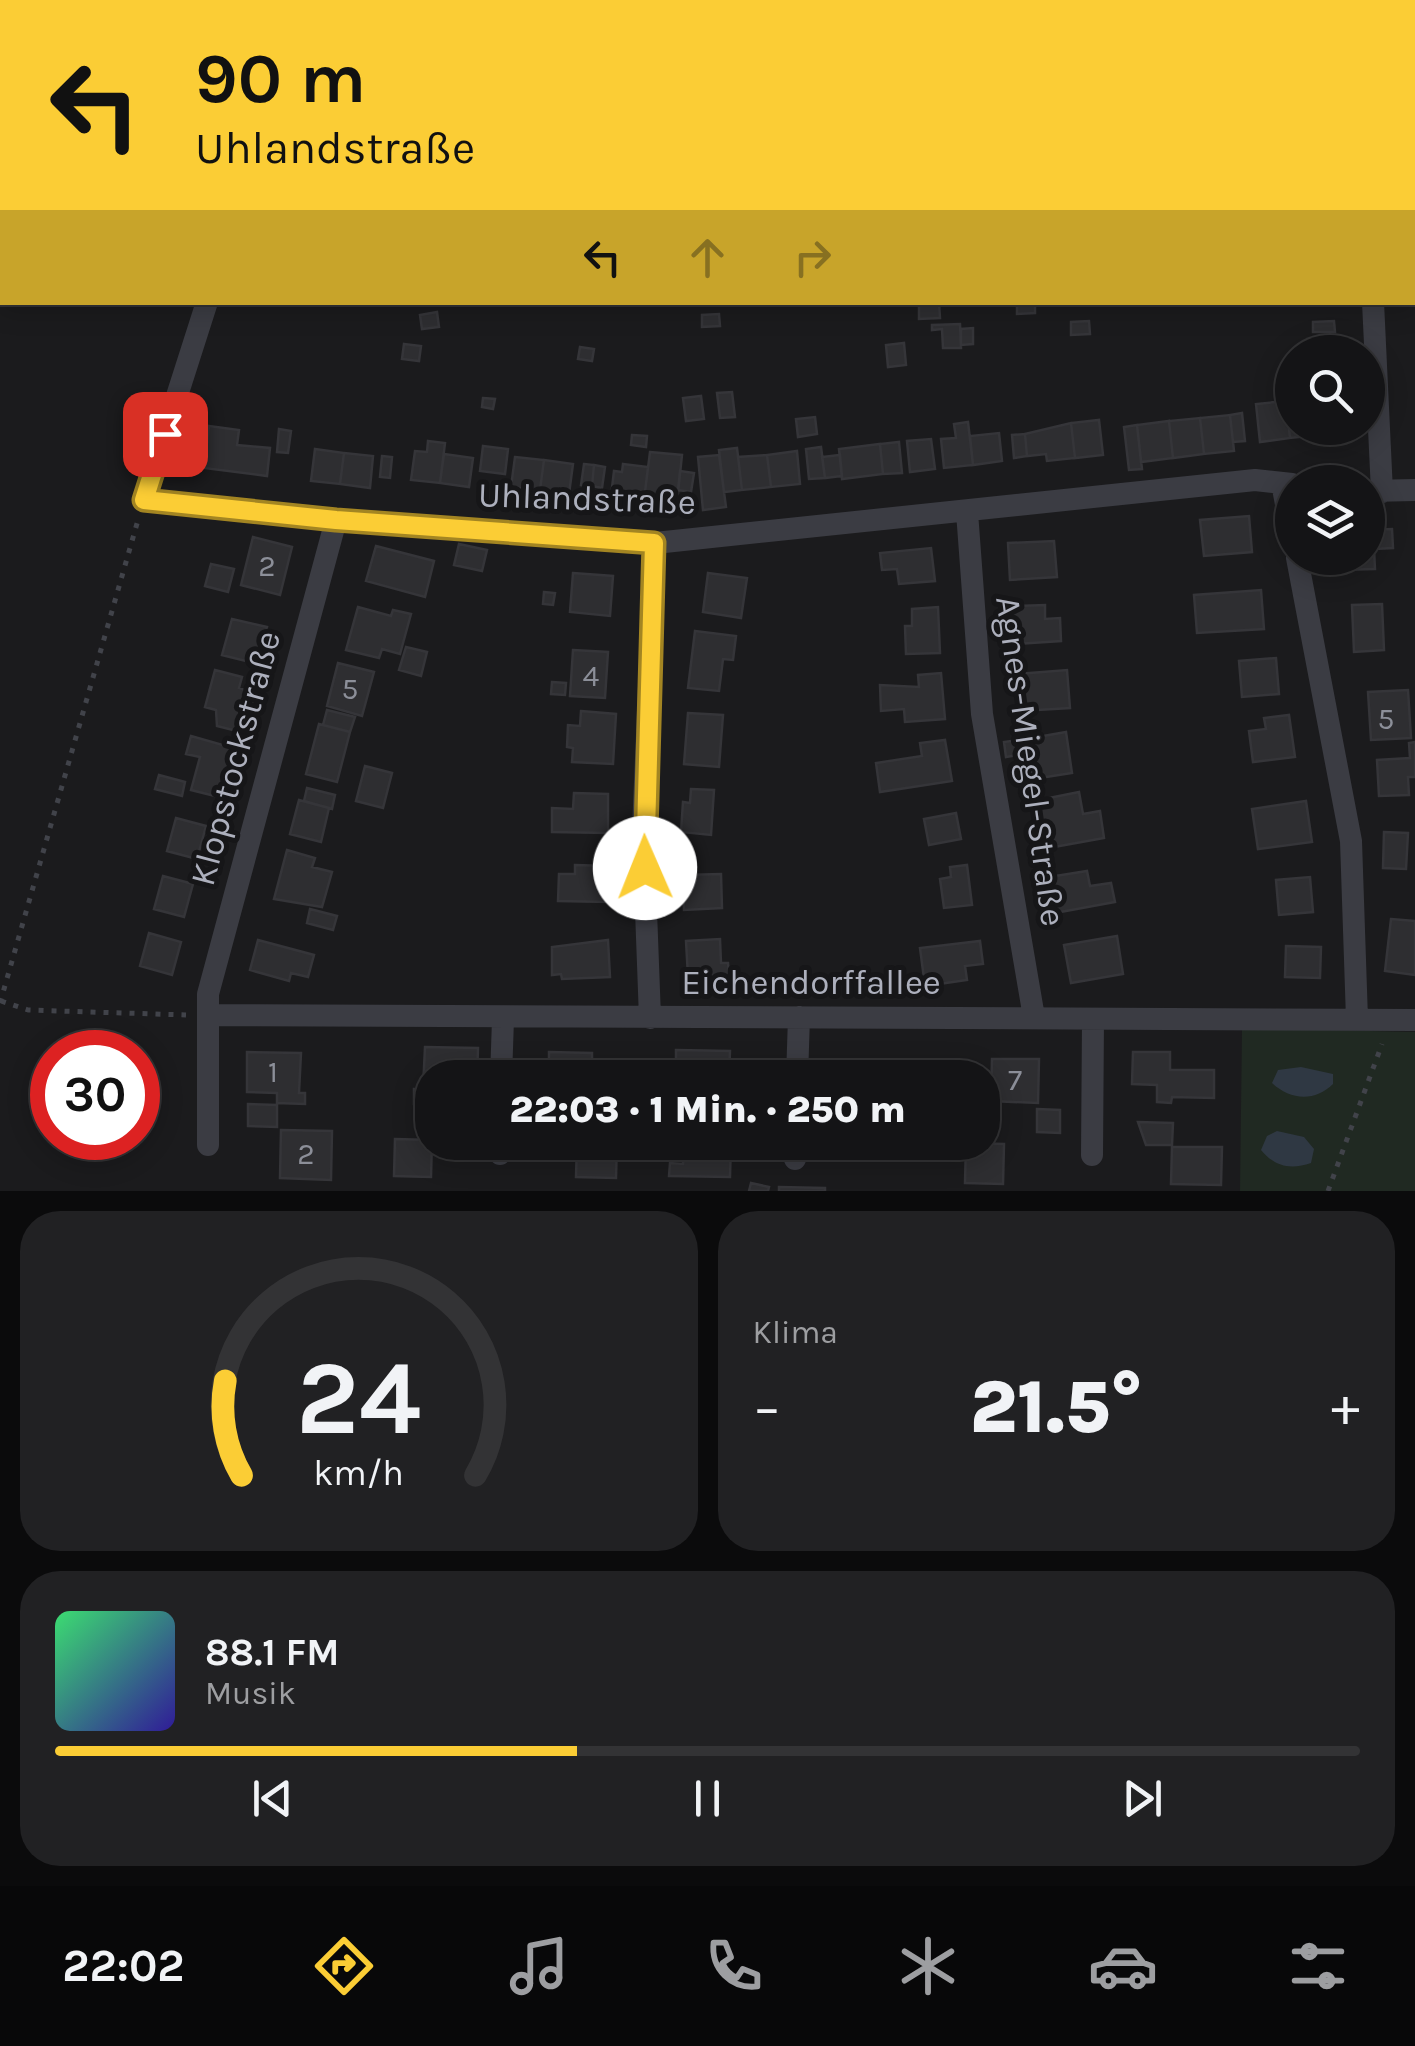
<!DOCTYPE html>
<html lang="de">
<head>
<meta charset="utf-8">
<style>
  body { margin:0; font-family:Karla,sans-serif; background:#212123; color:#f1f3f6; height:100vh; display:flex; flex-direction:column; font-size:38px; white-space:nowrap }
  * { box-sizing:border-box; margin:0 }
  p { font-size:32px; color:#9d9ea1 }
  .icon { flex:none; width:55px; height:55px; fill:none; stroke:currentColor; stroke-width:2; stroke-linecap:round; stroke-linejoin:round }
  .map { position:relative; height:1191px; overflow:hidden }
  .drawer { display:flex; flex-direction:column; gap:20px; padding:20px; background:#0b0b0c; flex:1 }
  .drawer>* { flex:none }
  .top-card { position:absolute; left:0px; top:0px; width:1415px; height:305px; box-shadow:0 5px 25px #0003,0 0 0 2px #333335; background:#fbcd35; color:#111; overflow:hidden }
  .buttons { position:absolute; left:1275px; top:335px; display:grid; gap:20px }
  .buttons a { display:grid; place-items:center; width:110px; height:110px; border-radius:50%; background:#141416; box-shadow:0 5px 25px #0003,0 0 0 2px #333335; font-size:50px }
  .speed { position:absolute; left:30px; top:1030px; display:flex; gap:20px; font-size:50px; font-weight:700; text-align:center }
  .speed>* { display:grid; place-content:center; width:130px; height:130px; border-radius:50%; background:#141416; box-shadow:0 5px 25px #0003,0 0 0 2px #333335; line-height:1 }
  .speed .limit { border:15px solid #d22; background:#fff; color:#111 }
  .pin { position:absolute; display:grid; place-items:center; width:85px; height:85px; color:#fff; margin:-42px; border-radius:20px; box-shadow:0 5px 15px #0006 }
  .me { position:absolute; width:110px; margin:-55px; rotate:359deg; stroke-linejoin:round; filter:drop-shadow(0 0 8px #0008) }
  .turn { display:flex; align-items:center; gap:35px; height:210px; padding:0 30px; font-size:45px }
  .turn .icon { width:130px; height:130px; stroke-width:2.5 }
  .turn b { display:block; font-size:70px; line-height:85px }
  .lanes { display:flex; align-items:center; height:95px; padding:0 30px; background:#0003; justify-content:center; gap:50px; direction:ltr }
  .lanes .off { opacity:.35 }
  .big { font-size:75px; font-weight:800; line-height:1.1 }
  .drawer .widget { flex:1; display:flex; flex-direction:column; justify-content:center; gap:15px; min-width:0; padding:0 35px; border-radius:40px; background:#212123 }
  .drawer .dial { align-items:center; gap:0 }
  .dial svg { height:260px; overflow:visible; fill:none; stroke:#333335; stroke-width:7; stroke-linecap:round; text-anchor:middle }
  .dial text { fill:#f1f3f6; stroke:none }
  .song { display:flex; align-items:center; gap:30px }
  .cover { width:120px; height:120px; border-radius:15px; background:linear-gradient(135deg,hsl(140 70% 55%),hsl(250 70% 35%)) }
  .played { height:10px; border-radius:5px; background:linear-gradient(90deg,#fbcd35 40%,#333335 40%) }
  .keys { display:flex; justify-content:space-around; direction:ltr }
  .heat { display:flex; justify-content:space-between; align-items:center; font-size:55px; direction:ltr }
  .drawer .tiles { flex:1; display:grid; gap:20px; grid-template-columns:1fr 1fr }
  .widget:last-child { grid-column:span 2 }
  .trip { position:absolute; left:415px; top:1060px; width:585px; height:100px; border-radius:40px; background:#141416; box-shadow:0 5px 25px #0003,0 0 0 2px #333335; font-weight:800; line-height:100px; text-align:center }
  .tab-bar { display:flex; height:160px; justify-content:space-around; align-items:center; background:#080809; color:#9d9ea1 }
  .tab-bar .icon { width:70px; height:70px }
  .tab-bar .on { color:#fbcd35 }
  .tab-bar b { font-size:45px; color:#f1f3f6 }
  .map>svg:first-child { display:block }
  .green { fill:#202922 }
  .water { fill:#2f3843 }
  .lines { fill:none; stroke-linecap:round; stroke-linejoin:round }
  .canal { stroke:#2f3843; stroke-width:28 }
  .building { fill:#2e2e31; stroke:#353539; stroke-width:2.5 }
  .path { stroke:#41434a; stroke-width:5; stroke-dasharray:5 8; stroke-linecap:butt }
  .street { stroke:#3b3c43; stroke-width:22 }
  .route-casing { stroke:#a38522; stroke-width:25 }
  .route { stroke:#fbcd35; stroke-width:18 }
  .labels { text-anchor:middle; stroke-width:10; stroke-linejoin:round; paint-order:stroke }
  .number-label { font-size:30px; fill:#8c8f99 }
  .street-label { font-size:35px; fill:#adb0bd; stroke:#161618 }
</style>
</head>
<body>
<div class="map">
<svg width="1415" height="1191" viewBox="0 0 1415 1191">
  <rect width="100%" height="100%" fill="#1b1b1d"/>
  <!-- green -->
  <path class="green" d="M0,0H360L2,2V110Z
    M1242,1028L1415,1032V1191H1240Z"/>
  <!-- water -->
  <path class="water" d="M1301,1067L1333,1074V1084C1315,1102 1290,1100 1272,1083L1278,1070Z
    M1277,1131L1304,1137L1314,1149L1311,1163C1291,1170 1275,1167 1261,1150L1267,1136Z"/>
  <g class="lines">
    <!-- canal -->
    <path class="canal" d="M323,2L341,0
      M0,58H2"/>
  </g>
  <!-- building -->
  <path class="building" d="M1412,149H1415L1412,200Z
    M919,302H939L940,318L919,319Z
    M1017,302H1035V313L1017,314Z
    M437,312L439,327L422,329L420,315Z
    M719,314L720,326L702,327V315Z
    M1089,321L1090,334L1071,335V322Z
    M1334,321L1335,332H1313V322Z
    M960,324L961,348H943L942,329L932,330V325Z
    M973,328V344L961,345V329Z
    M904,343L906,365L888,367L886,345Z
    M404,344L421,346L419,361L402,359Z
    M580,347L594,349L592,361L578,359Z
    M732,392L735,417L720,418L717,393Z
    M701,396L704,419L686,421L683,398Z
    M483,398L495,399L493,409L482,407Z
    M1292,400V428H1319L1320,435L1290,438L1286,401Z
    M1286,401L1290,438L1260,442L1256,404Z
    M1242,413L1245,441L1233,442L1230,415Z
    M1230,415L1234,451L1204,454L1200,418Z
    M815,417L817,434L798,437L796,419Z
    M1200,418L1204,454L1173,458L1169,421Z
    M1099,420L1103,455L1075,458L1071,423Z
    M1169,421L1173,458L1141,462L1137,425Z
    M968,422L973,465L944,468L941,439L956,438L954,424Z
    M1071,423L1075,458L1047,461L1046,454L1027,456L1025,434Z
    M1137,425L1142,469L1129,470L1124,427Z
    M209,426L239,430L237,445L270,448L267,476L204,468Z
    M1319,428H1349L1350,431L1320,435Z
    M279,429L291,431L288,453L277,452Z
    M999,433L1002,461L973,465L970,436Z
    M1025,434L1027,456L1014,458L1012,435Z
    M632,435L647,436L646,447L631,445Z
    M931,439L935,469L910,472L907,441Z
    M428,441L445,443L440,483L411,480L415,451L427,452Z
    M899,442L902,473L883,474L880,444Z
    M880,444L883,474L842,479L839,449Z
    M483,446L508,449L505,474L480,471Z
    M821,447L825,478L809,479L806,449Z
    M737,448L742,490L724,492L719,450Z
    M315,449L344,453L340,484L311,481Z
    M797,451L800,484L771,487L767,455Z
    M650,452L682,455L677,503L644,500Z
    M344,453L373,456L370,488L340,484Z
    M444,454L473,458L469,487L440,483Z
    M719,455L726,507L703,510L698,457Z
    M767,455L771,487L742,490L738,457Z
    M840,455L842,476L825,478L822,457Z
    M382,456L392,457L390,478L380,477Z
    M515,457L544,460L540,490L511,487Z
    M544,460L573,464L569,494L540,490Z
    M584,464L594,465L592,486L581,485Z
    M623,464L648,467L644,500L611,496L614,471L622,472Z
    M594,465L605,467L602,488L592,486Z
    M680,471L694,473L691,492L678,490Z
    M1249,516L1252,552L1204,556L1200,520Z
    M1392,529L1393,548L1374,549L1375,569L1338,570V558H1368V530Z
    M253,537L292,547L280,595L241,585Z
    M1054,541L1057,577L1010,580L1008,543Z
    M459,544L487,550L482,571L454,565Z
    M376,546L434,561L425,597L366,581Z
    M931,548L935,581L899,584L897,569L882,570L880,553Z
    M211,564L234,569L228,592L205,586Z
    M573,573L613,576L610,616L570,612Z
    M708,573L747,578L741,618L703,612Z
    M1261,590L1264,629L1197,633L1194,595Z
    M544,592L555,593L553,605L543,604Z
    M1382,604L1384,650L1354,652L1352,605Z
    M1045,605V619L1060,618L1061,641L1015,644L1013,606Z
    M358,607L391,616L393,610L411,614L400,654L382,649L379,658L346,650Z
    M938,607L940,653L906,654L905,626H912V609Z
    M232,619L267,627L258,664L222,655Z
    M695,631L736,636L733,660L723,659L719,691L688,688Z
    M406,647L427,652L421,676L399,670Z
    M573,650L608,652L605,698L570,696Z
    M1276,658L1279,694L1242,697L1239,661Z
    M338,663L374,672L362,716L327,706Z
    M215,670L242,677L239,688L260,694L251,728L243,726L241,732L217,726L216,710L205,707Z
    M1067,670L1070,708L1021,711L1018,674Z
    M941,673L945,719L905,722L904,709L881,711L880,685L919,687L918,675Z
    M552,682L566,683L565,695L551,694Z
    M1408,690L1411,738L1371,740L1368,692Z
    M327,710L355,717L350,732L323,725Z
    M581,711L616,714L613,764L572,762L573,748L567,747L568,725L580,726Z
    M688,713L723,715L719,767L684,764Z
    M1289,715L1295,757L1253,762L1249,731L1266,729L1264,718Z
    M319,724L350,732L337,782L306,774Z
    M1066,732L1072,773L1033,779L1026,739Z
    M191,736L237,749L223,798L191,790L200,757L186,754Z
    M1026,739L1029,753L1006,757L1004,742Z
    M945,740L952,781L880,792L876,763L922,756L920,743Z
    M1415,742V777H1408L1409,795L1379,796L1377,760L1410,758L1409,743Z
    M365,766L392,773L383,808L356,801Z
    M159,775L185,782L182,796L155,789Z
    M307,788L335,795L332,809L304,801Z
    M691,789L714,790L711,835L681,832L683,802L690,803Z
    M1079,792L1083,814L1100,811L1104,838L1043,849L1034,801Z
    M574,793L608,794V833L552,832V808L573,809Z
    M299,800L329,808L321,842L290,834Z
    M1306,801L1312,842L1258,849L1252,809Z
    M956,813L961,839L929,845L924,819Z
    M176,818L206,826L197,859L167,851Z
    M1384,832L1408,833L1406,869L1383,868Z
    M689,848L690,874L663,875L662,849Z
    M287,850L315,858L312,867L332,872L322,907L274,899Z
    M575,865L609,866V902L558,901L559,874H575Z
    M967,865L972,905L944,908L940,879L951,877L950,867Z
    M1087,871L1090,886L1111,883L1115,902L1055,913L1049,877Z
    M721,874L722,908L684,910L683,875Z
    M163,876L193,884L184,917L154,909Z
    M1310,877L1313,912L1279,915L1276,880Z
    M310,909L337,916L333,930L307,923Z
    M1391,919L1415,921V975L1385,971Z
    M149,933L181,942L172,975L140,966Z
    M1117,936L1123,974L1071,983L1064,945Z
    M720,939L721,963H728L729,975L688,977L686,941Z
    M258,940L314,955L308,977L291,973L289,981L250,970Z
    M608,940L610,977L562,979L561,974L552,975V947Z
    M980,941L983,964L965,966L967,980L925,986L920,948Z
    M1286,946L1321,947L1320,978L1285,977Z
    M425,1047L478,1048L477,1078H432V1090L423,1089Z
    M676,1050L730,1051L729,1078H676Z
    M247,1052L301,1053L299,1093H305V1104L277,1103V1093L247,1092Z
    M549,1052L592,1053V1078H549Z
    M1133,1052H1170V1070H1214V1098L1172,1097L1171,1103L1157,1102V1085L1132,1084Z
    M992,1059H1039L1038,1103L991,1101Z
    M865,1063L903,1064V1078H864Z
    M138,1080H150L149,1129H138Z
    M414,1089L432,1090V1105L414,1104Z
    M248,1104L277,1105V1127L248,1126Z
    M1037,1109L1060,1110V1133L1037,1132Z
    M1138,1122L1173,1123L1172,1145H1146Z
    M281,1130L332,1131L331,1180L280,1178Z
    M395,1139L432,1140L431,1177L394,1176Z
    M577,1142H617L616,1178L576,1177Z
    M684,1142H731L730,1177L669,1176L670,1163L683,1164Z
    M858,1142H894V1157L858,1156Z
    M966,1143L1004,1144L1003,1184L965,1183Z
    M1172,1147H1222L1221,1185L1171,1184Z
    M751,1183L769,1187L768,1191H749Z
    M779,1187L825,1188V1191H779Z"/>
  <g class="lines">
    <!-- path -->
    <path class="path" d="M1378,2L1379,0
      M0,47H2
      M1,1001L28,1010L186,1015
      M0,1003L138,520
      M1328,1191L1382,1044"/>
    <!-- street -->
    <path class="street" d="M390,2L394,0
      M1412,100H1415
      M0,124L2,126
      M207,302L144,499L336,520L655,543L1255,480L1292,484
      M1373,302L1382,492
      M1282,483L1292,536
      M1369,491L1415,490
      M967,512L982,714L1034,1017
      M1297,558L1351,841L1357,1019
      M208,1015L1415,1020
      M650,1018L643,830L655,543
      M501,1078L503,1019
      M797,1078L799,1017
      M208,1145V994L336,520
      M500,1154V1142
      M1092,1155L1093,1019
      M795,1159V1142"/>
  </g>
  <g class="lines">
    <defs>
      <path id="route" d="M165,434L144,500L336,520L654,543L645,868"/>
    </defs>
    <!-- route casing -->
    <use href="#route" class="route-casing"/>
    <!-- route -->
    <use href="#route" class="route"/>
  </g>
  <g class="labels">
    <!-- number labels -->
    <g class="number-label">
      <text x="267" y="576">2</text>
      <text x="591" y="686">4</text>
      <text x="350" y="699">5</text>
      <text x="1386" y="729">5</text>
      <text x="273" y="1082">1</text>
      <text x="1015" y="1090">7</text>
      <text x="306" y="1164">2</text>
    </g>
    <!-- street labels -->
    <g class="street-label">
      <text transform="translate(587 498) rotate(2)" y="12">Uhlandstraße</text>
      <text transform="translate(235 758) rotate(-75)" y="12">Klopstockstraße</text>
      <text transform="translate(1031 761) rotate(82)" y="12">Agnes-Miegel-Straße</text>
      <text x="811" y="994">Eichendorffallee</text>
    </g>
  </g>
</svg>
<div class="buttons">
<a><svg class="icon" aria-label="search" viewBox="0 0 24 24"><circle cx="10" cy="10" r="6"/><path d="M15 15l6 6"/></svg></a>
<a><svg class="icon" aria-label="layers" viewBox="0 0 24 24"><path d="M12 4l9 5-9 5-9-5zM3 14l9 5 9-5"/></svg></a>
</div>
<div class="speed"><div class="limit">30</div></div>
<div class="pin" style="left:165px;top:434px;background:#d93025"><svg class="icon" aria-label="arrive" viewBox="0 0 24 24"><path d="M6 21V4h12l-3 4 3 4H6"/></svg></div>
<svg class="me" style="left:645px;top:868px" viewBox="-20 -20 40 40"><circle r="19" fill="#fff"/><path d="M0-13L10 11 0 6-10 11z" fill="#fbcd35"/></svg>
<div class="trip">22:03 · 1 Min. · 250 m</div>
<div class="top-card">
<div class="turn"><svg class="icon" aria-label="left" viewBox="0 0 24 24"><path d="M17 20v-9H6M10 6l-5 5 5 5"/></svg><div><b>90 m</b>Uhlandstraße</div></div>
<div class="lanes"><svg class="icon" aria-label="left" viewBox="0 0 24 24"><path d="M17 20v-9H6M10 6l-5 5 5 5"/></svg><svg class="icon off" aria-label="ahead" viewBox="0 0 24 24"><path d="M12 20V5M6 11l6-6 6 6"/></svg><svg class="icon off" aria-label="right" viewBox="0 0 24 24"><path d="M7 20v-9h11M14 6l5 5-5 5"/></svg></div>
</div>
</div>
<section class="drawer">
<div class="tiles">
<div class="widget dial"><svg viewBox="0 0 100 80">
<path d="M14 69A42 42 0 1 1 86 69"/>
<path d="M14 69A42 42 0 0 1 9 40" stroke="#fbcd35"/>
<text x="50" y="56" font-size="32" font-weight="700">24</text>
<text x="50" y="72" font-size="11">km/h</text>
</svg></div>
<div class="widget"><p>Klima</p>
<div class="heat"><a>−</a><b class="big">21.5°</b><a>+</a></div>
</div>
<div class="widget">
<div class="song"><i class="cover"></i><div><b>88.1 FM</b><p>Musik</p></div></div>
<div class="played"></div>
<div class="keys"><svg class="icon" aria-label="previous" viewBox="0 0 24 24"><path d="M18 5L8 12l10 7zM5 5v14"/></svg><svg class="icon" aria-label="pause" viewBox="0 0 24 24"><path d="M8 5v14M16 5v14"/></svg><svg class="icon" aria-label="next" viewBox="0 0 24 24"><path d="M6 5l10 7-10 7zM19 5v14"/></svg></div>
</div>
</div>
</section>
<nav class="tab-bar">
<b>22:02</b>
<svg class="icon on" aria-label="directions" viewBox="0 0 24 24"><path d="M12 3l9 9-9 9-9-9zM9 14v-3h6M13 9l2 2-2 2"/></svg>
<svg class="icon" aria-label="music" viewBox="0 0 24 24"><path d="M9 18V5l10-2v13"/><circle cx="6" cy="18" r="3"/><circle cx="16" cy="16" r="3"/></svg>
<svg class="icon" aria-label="phone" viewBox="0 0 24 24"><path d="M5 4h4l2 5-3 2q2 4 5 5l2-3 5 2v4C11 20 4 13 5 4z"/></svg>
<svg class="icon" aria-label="climate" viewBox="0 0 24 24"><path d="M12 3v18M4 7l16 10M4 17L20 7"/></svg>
<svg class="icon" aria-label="car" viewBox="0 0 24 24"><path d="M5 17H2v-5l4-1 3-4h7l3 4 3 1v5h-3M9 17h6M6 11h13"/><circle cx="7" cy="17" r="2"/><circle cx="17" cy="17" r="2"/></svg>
<svg class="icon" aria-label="filters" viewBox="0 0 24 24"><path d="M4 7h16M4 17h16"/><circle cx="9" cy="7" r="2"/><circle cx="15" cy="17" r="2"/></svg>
</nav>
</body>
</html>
